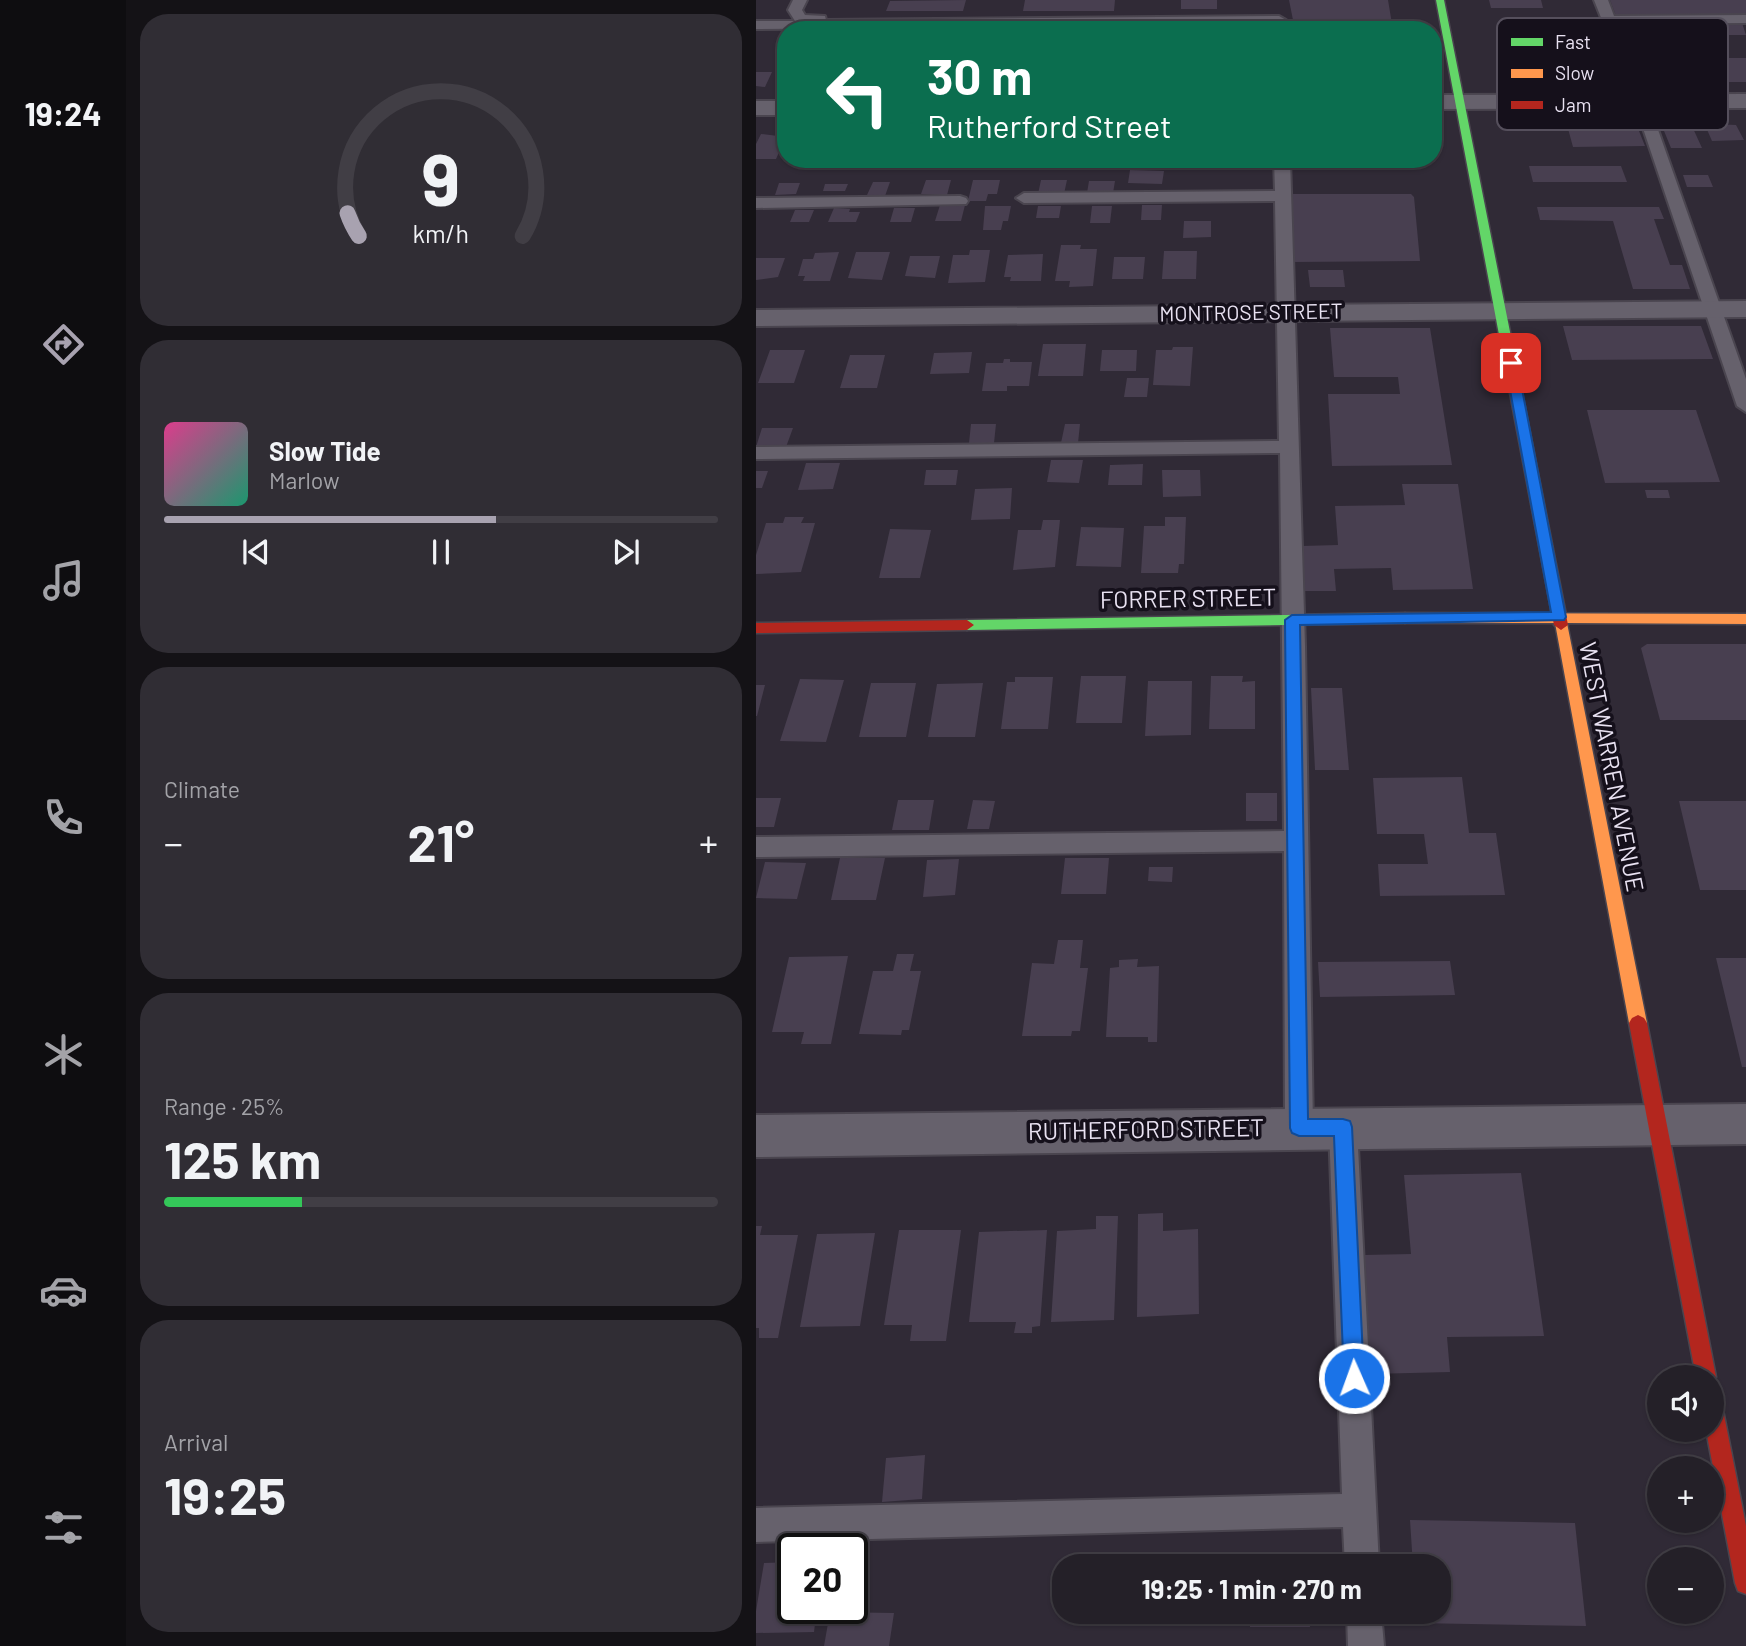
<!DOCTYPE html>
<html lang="en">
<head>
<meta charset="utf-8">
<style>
  body { margin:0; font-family:Barlow,sans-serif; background:#302d34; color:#f1f3f6; height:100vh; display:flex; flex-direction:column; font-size:26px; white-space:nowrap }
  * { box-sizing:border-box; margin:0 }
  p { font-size:23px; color:#a3a3a8 }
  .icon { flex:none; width:38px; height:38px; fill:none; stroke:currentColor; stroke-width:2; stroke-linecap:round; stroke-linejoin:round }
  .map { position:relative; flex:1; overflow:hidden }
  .side { display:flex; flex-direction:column; gap:14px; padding:14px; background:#141216; width:630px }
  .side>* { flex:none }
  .hud { position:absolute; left:21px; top:21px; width:665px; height:147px; border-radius:28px; box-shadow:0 2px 5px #0004,0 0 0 2px #413e45; background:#0b6e4f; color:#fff; overflow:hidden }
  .controls { position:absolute; left:891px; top:1365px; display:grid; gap:14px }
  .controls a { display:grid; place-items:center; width:77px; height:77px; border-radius:50%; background:#242028; box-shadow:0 2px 5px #0004,0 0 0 2px #413e45; font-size:35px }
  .speed { position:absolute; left:21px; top:1533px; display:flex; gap:14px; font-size:35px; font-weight:700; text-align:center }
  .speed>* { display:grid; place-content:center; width:91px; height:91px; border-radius:50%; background:#242028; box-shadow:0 2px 5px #0004,0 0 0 2px #413e45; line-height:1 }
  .speed .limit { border:4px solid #111; border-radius:10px; background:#fff; color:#111 }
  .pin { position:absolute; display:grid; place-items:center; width:60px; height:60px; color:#fff; margin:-30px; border-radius:14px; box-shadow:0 4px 10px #0006 }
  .me { position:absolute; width:77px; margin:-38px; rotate:358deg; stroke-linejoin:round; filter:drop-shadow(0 0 5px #0008) }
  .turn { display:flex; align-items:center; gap:24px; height:147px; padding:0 35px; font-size:32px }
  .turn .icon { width:91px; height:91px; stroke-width:2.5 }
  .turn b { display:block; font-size:49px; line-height:60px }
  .big { font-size:52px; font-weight:700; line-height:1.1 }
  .side .tile { flex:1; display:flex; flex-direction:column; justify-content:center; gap:10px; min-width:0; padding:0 24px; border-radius:28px; background:#302d34 }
  .side .dial { align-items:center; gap:0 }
  .dial svg { height:182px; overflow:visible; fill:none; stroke:#413e45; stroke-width:7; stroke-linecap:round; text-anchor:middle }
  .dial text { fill:#f1f3f6; stroke:none }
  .song { display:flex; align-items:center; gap:21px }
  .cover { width:84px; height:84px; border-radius:10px; background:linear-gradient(135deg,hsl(330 70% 55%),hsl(160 70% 35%)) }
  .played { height:7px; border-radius:4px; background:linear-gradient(90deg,#a8a2b0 60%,#413e45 60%) }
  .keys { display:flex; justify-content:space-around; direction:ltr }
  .heat { display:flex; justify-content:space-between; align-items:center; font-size:38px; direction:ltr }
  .charge { height:10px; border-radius:5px; background:linear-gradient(90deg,#34c759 25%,#413e45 0) }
  .trip { position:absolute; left:296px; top:1554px; width:399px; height:70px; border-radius:28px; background:#242028; box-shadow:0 2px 5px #0004,0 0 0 2px #413e45; font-weight:700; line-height:70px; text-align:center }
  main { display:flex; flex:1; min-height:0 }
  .tab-bar { display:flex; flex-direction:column; width:126px; justify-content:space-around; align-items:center; background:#0e0d10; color:#a3a3a8 }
  .tab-bar .icon { width:49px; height:49px }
  .tab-bar .selected { color:#a8a2b0 }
  .tab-bar b { font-size:32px; color:#f1f3f6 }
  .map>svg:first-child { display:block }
  .building { fill:#483f50 }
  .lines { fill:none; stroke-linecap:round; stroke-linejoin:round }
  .lane-casing { stroke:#4a454f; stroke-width:4 }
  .street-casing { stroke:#4a454f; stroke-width:4 }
  .fast-casing { stroke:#4a454f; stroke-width:3 }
  .slow-casing { stroke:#4a454f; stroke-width:3 }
  .jam-casing { stroke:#4a454f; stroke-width:3 }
  .lane { fill:#66616c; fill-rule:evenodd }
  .street { fill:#66616c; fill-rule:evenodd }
  .fast { fill:#63d668; fill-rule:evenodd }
  .slow { fill:#ff974d; fill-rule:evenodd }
  .jam { fill:#b3261e; fill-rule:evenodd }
  .route { fill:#1a73e8; stroke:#114b97; stroke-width:2 }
  .labels { text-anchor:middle; stroke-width:7; stroke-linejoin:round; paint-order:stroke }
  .far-street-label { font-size:21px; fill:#e9e2f2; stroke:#15101b }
  .street-label { font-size:24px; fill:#e9e2f2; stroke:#15101b }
  .key { fill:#15101b; stroke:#554f5c; stroke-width:2 }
  .key-label { font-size:19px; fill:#e9e2f2 }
</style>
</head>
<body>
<main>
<nav class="tab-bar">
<b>19:24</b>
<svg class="icon selected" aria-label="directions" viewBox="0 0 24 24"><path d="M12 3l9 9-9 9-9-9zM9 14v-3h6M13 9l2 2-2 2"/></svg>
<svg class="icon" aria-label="music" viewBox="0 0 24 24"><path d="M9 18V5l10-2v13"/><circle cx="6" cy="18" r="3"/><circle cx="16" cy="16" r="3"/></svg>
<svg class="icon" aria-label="phone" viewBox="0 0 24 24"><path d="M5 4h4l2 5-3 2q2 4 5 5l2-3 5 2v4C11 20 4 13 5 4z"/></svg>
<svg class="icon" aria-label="climate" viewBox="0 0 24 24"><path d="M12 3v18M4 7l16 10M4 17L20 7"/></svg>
<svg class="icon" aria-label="car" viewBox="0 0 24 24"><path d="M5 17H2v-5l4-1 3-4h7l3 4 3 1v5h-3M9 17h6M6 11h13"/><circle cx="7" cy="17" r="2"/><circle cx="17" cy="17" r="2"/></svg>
<svg class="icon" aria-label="filters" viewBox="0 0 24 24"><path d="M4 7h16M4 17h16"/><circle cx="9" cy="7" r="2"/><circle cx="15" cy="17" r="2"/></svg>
</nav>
<section class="side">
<div class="tile dial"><svg viewBox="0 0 100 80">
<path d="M14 69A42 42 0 1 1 86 69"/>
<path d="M14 69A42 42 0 0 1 9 59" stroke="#a8a2b0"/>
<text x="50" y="56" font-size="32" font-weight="700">9</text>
<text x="50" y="72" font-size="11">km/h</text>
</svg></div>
<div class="tile">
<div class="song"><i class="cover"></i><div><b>Slow Tide</b><p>Marlow</p></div></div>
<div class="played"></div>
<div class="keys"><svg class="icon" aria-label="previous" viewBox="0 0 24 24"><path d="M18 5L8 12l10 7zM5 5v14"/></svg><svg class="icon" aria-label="pause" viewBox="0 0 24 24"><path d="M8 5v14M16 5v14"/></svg><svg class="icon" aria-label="next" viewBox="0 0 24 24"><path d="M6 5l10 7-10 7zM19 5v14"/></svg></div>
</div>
<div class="tile"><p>Climate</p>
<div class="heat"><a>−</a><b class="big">21°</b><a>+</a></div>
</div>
<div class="tile"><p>Range · 25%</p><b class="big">125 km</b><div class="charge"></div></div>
<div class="tile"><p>Arrival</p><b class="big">19:25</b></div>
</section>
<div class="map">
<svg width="990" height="1646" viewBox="0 0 990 1646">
  <rect width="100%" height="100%" fill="#302a36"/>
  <!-- building -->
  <path class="building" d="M210,0L207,11H130L134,1Z
    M269,0H359L358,11H267Z
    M425,0H461V9H425Z
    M533,0H632L637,30H539Z
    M733,0H785L787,8H735Z
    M854,0H990V15L860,16Z
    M965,23H986L990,35H970Z
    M963,58H990V82H973Z
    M0,72H16L9,87L0,86Z
    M868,113L879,121L889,146L817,147L808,114Z
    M921,124H935L946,148H915L906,126Z
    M958,124L980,125L988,140L956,141L949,125Z
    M5,134L30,137L20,159H0V144Z
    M773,166H865L871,182H777Z
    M374,170L408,171L406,184L372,183Z
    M927,175H952L957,187H931Z
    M170,180H195L191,195L165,194Z
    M217,180H244L241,194H232L230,201H212Z
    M285,180H311L308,194H282Z
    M333,181H359L357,193H331Z
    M117,182H134L129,196L111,195Z
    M23,183H44L40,194L19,195Z
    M69,184H92L89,191H67Z
    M536,194H655L658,197L664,261L537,262Z
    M184,205H209L205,221H179Z
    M386,205H406L405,220H385Z
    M229,206H255L252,221H247L245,230H227Z
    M282,206H305L303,218H280Z
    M336,206H356L354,223H334Z
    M781,207H903L908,219H898L914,265H926L934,289H877L857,221L784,220Z
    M78,208L94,209L93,212H104L100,222H72Z
    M138,208H159L155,222H134Z
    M39,210H58L53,222H34Z
    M428,221H455V237L427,238Z
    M305,245H325L324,249H341L337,286L313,287L314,281H299Z
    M214,250H234L229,282L192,283L197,255H213Z
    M408,251H441L440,279H406Z
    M83,252L74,281H47L49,276H42L47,259H57L59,253Z
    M100,252H134L126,280L92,278Z
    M287,254L285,281H254L255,277H248L252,255Z
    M154,256H184L179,278L149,276Z
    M358,257H389L387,279H356Z
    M0,258H29L22,277L0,280Z
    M552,270H587L589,287H554Z
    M807,326H945L957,359L816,360Z
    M574,328H674L696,465L576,466L572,394H644L642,377H578Z
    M287,344H330L327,376H282Z
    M417,347H437L434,386L397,385L400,350H416Z
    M14,350H49L38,383H2Z
    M346,350H381L380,371H344Z
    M216,352L213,373L174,374L178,353Z
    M94,355H129L121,388H84Z
    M248,359H254V362H276L273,386H251V391H226L230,363H247Z
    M371,378H393L391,397H368Z
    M831,410H940L964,482L849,483Z
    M215,424H240L238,443H213Z
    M309,424H324L322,443H305Z
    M6,428H37L30,447H0Z
    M295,460H327L323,483L291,482Z
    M50,463H84L77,489L42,490Z
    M387,464L386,485H352L354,465Z
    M170,470H202L200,485H168Z
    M406,470H444L445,496L407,497Z
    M0,471H12L6,488H0Z
    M646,484H702L717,589L637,590L635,568L578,569L580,591H549L546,546L582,545L579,506L649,505Z
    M256,488L254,519L215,520L219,489Z
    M889,490H912L914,498H891Z
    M29,517H48L45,523H59L45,572L0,574V555L10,523H27Z
    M409,517H430L428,564H423L422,573H385L388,526H409Z
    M287,520H304L299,567L257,570L262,530H285Z
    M325,527L368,528L365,567L320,566Z
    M134,529L175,530L164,578H123Z
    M891,644H990V720H904L885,648Z
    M325,676H370L366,723H320Z
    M455,676H487L486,682L499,681V729H453Z
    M259,677H297L292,729H245L251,682H259Z
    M44,679L88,680L70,742L24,741Z
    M392,681H436L435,735L389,736Z
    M115,683H160L150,737H103Z
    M227,683L219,737H172L181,684Z
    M0,685H9L1,716H0Z
    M555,688H586L593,770H559Z
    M706,777L713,833H740L749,895L624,896L622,864H672L668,834H621L617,778Z
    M490,793H521V821H490Z
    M0,798H25L18,827H0Z
    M142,800H178L173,830H136Z
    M217,800L239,801L233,829H211Z
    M923,801H990V890H944Z
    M84,858H129L120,900H75Z
    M309,858H353L350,894H305Z
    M203,859L199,895L167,897L171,860Z
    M9,862L50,863L41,899L0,898Z
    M393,867H417L416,882L392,881Z
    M302,940H327L324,968H332L324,1031H316L315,1036H266L276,963L298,964Z
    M141,954H158L154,971H165L153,1030H146L145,1035L103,1034L117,971H137Z
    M92,956L75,1044H45L48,1032H16L33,957Z
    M960,958H990V1067H986Z
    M382,959L381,967L403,966L401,1042H392V1037H350L354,968L363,967V960Z
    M694,961L699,995L564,997L562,962Z
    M765,1173L788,1336L691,1337L694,1372L615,1374L608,1255L655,1254L648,1175Z
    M407,1213V1231L442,1229L443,1314L381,1317L382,1214Z
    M340,1216H362L358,1320L295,1322L301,1231L340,1229Z
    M0,1226H6L4,1235H42L22,1338H3V1328H0Z
    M143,1230H205L190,1341H154L156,1325H128Z
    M291,1230L284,1326L276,1327V1333H258L260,1322H213L223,1232Z
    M119,1233L104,1326L44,1327L61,1234Z
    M169,1455L166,1499L126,1502L130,1458Z
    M654,1520L819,1523L830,1626L659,1623V1612H682V1566H657Z
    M494,1555H552V1566H494Z
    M37,1562V1608H61L58,1632L0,1633V1611L8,1563Z
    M74,1612L138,1613L133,1646H68Z
    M494,1612H553L554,1627H494Z"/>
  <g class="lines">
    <defs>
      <path id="lane" d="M37,0H51L46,10L49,15L69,16L70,20L523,16L530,20L523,24L0,29V21H39L32,10Z
        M838,0H852L858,16L990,15V23L861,24L888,90L990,379V412L981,406L874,90Z
        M518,159H534L549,646L557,1128L553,1137L543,1141L533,1137L529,1128L528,851L0,857V837L528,831L524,453L0,459V447L523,441L519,201L268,203L260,198L268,193L519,191Z
        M204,196L210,198L212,201L210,204L0,208V198Z
        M587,1114L597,1118L601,1127L623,1566H589L587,1527L0,1542V1508L586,1494L573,1127L577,1118Z
        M591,1612H625L628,1646H592Z"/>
      <path id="street" d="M990,94V108L677,109V95Z
        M0,101H30V115H0Z
        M990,301V317L0,326V310Z
        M990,1104V1144L0,1157V1115Z"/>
      <path id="fast" d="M680,0H688L762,372L756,376L750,372Z
        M649,613L656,618L649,623L211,630L204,625L211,620Z"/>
      <path id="slow" d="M649,613L990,614V624L811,623L891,1023L888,1028L882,1031L876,1028L873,1023L799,623H649L642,618Z"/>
      <path id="jam" d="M756,368L762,372L812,625L805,630L798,625L750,372Z
        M211,620L218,625L211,630L0,633V623Z
        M882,1015L888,1018L891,1023L960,1377L956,1385V1377H940L873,1023L876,1018Z
        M956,1395L963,1398L966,1405L990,1526V1594L982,1591L979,1583L950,1430H956Z"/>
    </defs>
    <!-- lane casing -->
    <use href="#lane" class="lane-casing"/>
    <!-- street casing -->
    <use href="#street" class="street-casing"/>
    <!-- fast casing -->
    <use href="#fast" class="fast-casing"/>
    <!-- slow casing -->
    <use href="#slow" class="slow-casing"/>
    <!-- jam casing -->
    <use href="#jam" class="jam-casing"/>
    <!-- lane -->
    <use href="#lane" class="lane"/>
    <!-- street -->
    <use href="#street" class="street"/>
    <!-- fast -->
    <use href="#fast" class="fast"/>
    <!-- slow -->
    <use href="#slow" class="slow"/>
    <!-- jam -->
    <use href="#jam" class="jam"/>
  </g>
  <!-- route -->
  <path class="route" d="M755,360L761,363L810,617L808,620L544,625L552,1119H587L594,1121L596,1127L608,1378L605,1385L598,1388L591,1385L588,1378L578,1136H543L536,1133L534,1128L529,620L536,615L795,612L749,363Z"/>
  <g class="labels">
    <!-- far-street labels -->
    <g class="far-street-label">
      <text transform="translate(495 313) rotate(-1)" y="7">MONTROSE STREET</text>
    </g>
    <!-- street labels -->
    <g class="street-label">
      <text transform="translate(432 599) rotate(-1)" y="8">FORRER STREET</text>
      <text transform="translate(855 767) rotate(79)" y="8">WEST WARREN AVENUE</text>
      <text transform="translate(390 1130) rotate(-1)" y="8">RUTHERFORD STREET</text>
    </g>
  </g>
  <!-- legend -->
  <rect x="741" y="18" width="231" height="112" rx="10" class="key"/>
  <rect x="755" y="38" width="32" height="8" fill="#63d668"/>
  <rect x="755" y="69" width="32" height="9" fill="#ff974d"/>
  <rect x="755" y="101" width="32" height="8" fill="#b3261e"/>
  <g class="key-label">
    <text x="799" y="49">Fast</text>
    <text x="799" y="80">Slow</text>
    <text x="799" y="112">Jam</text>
  </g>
</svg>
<div class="controls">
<a><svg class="icon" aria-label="sound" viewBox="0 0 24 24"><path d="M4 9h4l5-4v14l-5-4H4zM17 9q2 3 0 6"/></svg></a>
<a>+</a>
<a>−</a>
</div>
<div class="speed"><div class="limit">20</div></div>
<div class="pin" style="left:755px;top:363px;background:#d93025"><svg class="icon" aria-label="arrive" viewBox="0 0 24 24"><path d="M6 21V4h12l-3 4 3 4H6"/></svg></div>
<svg class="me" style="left:598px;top:1378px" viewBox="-20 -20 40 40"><circle r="17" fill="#1a73e8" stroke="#fff" stroke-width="3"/><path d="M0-11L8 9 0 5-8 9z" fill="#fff"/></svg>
<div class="trip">19:25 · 1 min · 270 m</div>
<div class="hud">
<div class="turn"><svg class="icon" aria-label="left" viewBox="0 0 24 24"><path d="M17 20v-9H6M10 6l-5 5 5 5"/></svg><div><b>30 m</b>Rutherford Street</div></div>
</div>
</div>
</main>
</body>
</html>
